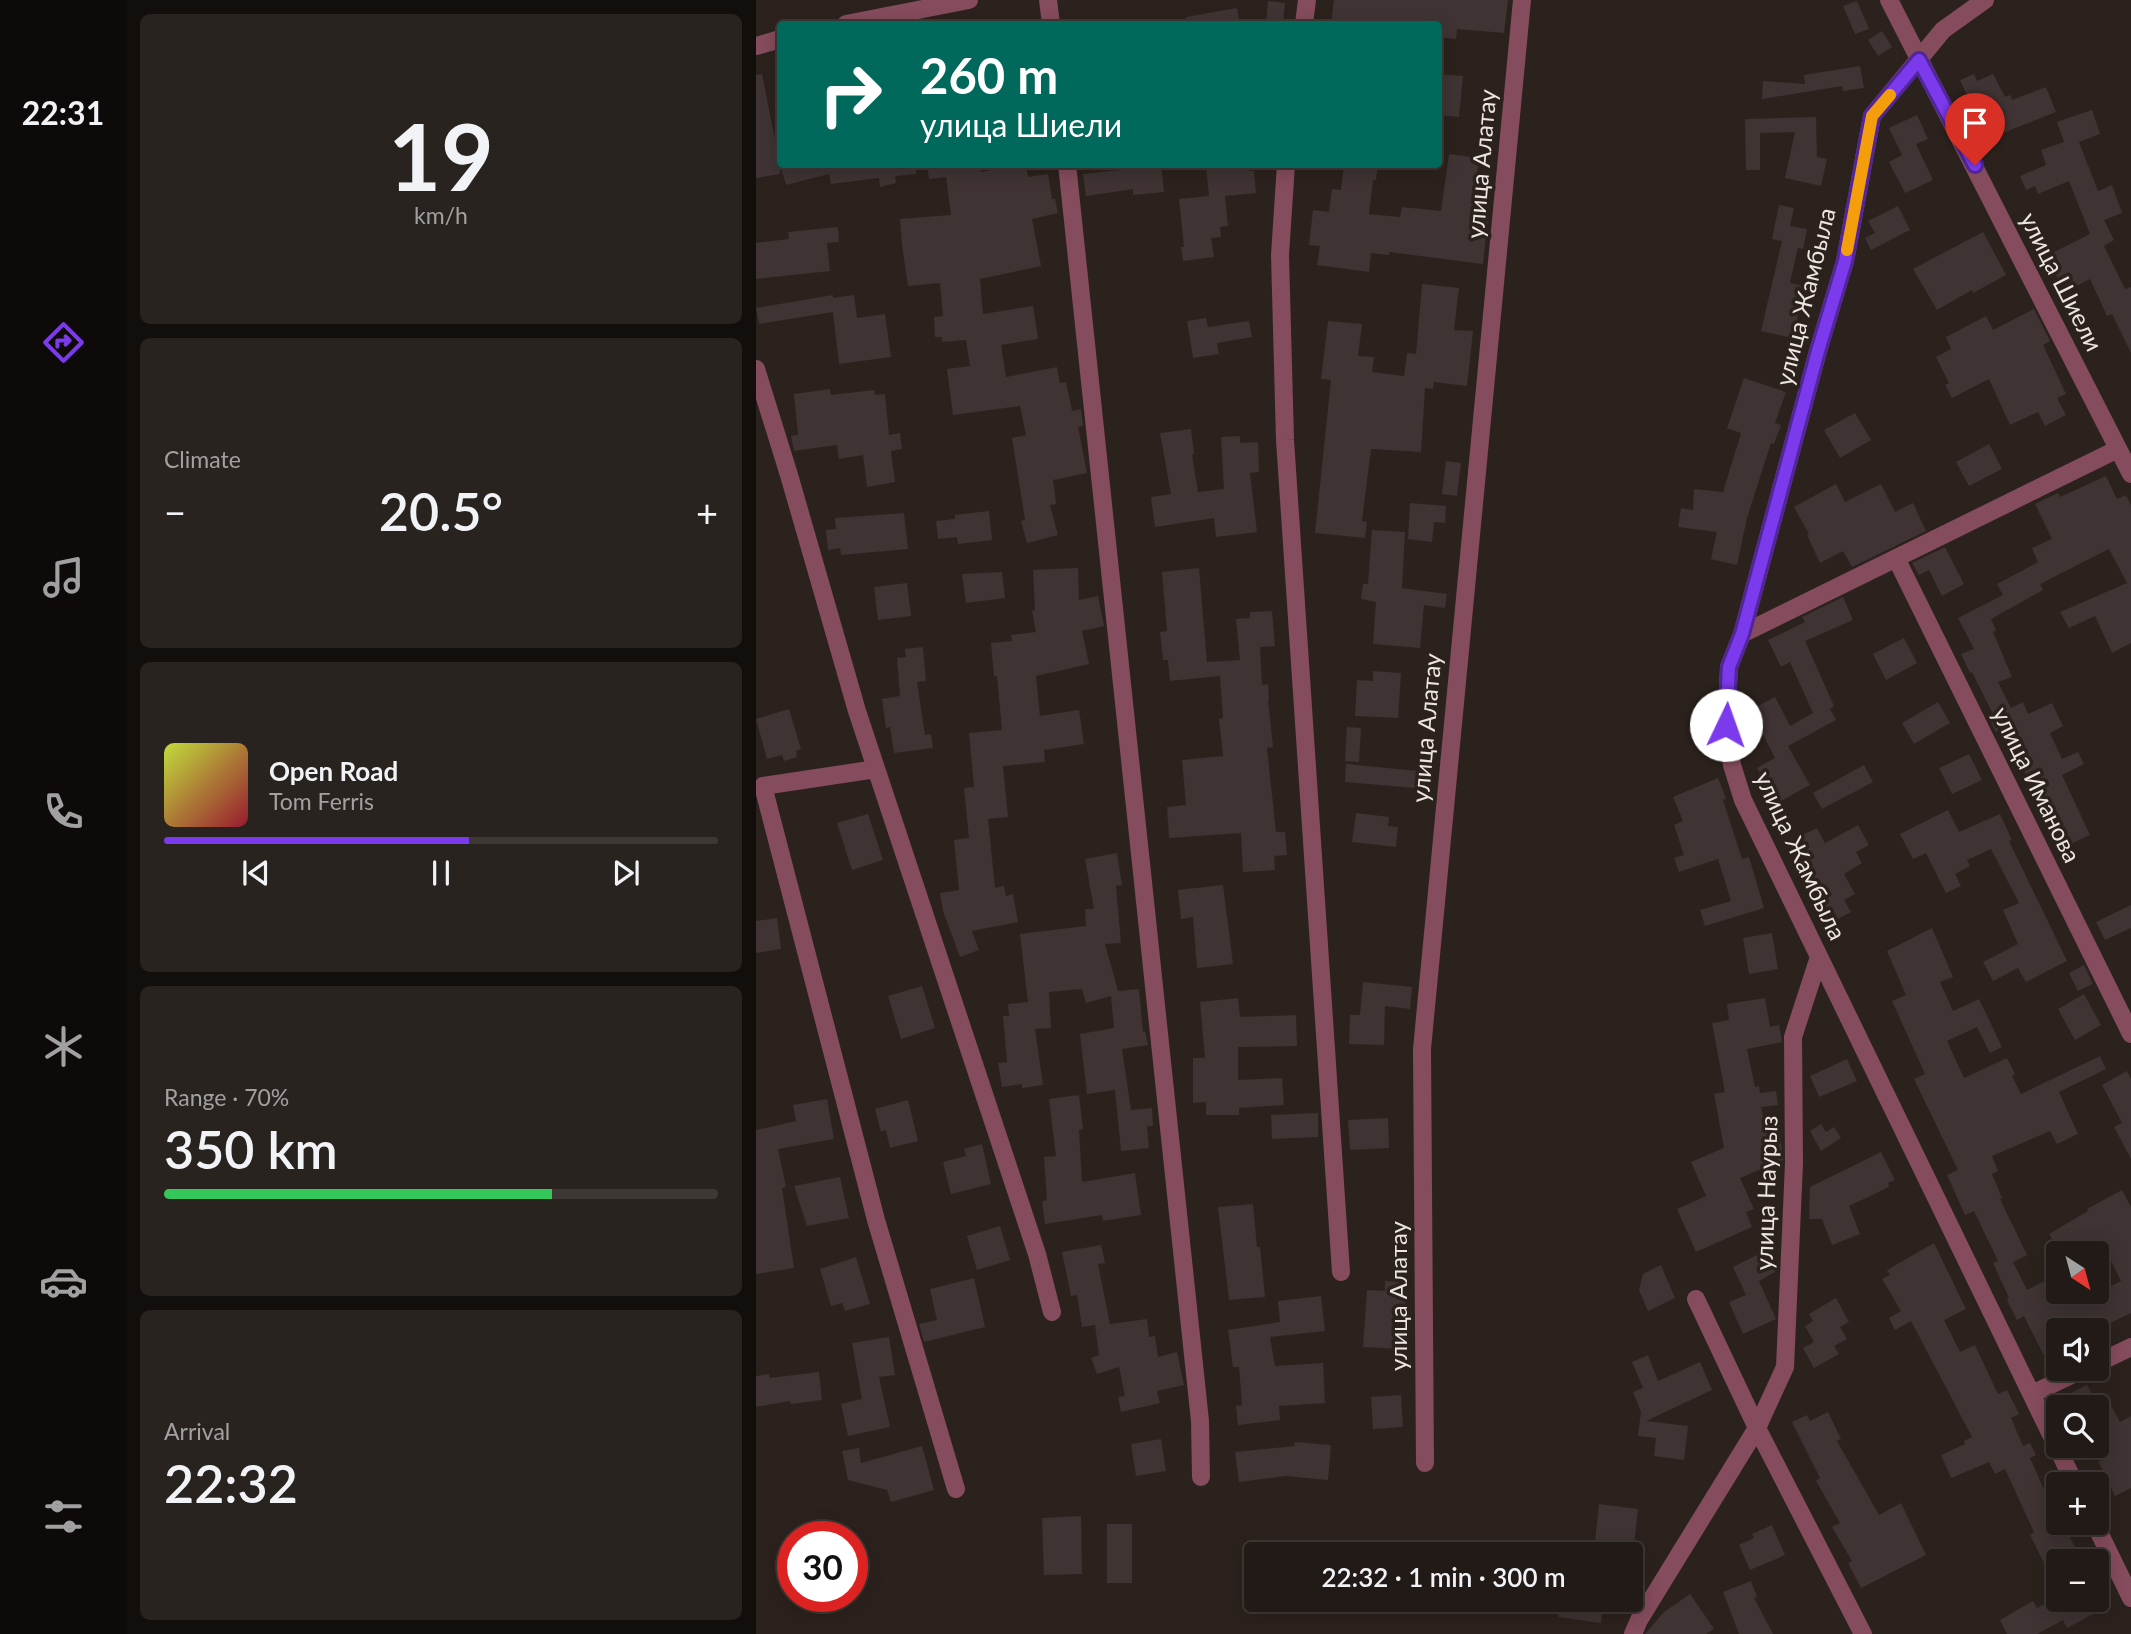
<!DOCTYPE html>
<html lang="en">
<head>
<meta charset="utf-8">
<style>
  body { margin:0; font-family:Lato,sans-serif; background:#29231f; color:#f1f3f6; height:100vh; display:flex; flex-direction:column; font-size:26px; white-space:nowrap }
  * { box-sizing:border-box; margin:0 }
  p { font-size:23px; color:#a2a1a1 }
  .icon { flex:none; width:38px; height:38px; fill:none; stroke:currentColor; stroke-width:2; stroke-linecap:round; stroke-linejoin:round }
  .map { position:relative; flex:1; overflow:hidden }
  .panel { display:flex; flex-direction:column; gap:14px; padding:14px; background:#120e0c; width:630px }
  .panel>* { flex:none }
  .top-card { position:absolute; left:21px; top:21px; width:665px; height:147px; border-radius:7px; box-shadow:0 4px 18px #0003,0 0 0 2px #3e3835; background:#00695c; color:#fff; overflow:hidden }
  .needle { width:46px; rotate:144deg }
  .buttons { position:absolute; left:1290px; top:1241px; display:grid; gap:14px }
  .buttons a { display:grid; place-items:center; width:63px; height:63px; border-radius:7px; background:#211a16; box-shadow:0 4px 18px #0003,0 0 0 2px #3e3835; font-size:35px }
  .speed { position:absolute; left:21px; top:1521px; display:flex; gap:14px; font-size:35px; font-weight:700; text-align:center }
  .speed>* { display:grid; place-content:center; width:91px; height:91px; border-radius:50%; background:#211a16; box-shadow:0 4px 18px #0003,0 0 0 2px #3e3835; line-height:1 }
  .speed .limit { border:10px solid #d22; background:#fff; color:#111 }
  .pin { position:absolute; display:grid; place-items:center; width:60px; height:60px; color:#fff; margin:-72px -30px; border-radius:50% 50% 50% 0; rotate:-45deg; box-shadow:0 0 7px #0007 }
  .pin .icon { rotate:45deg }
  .me { position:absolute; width:77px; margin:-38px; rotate:3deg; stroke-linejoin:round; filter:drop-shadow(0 0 5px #0008) }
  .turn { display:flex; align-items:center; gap:24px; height:147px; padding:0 28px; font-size:32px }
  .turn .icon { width:91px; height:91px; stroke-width:2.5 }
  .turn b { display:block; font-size:49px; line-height:60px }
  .big { font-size:52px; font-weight:600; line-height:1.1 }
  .panel .widget { flex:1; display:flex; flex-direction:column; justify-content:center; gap:10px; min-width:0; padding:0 24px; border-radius:10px; background:#29231f }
  .panel .dial { align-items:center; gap:0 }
  .dial b { font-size:91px; line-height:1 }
  .song { display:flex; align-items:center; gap:21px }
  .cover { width:84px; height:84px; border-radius:10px; background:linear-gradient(135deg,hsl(70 70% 55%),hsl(350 70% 35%)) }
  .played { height:7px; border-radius:4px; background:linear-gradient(90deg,#7c3aed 55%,#3e3835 55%) }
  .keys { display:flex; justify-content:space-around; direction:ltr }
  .heat { display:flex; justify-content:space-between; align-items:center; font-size:38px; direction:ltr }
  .charge { height:10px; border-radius:5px; background:linear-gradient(90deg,#34c759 70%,#3e3835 0) }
  .trip { position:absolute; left:488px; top:1542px; width:399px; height:70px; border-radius:7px; background:#211a16; box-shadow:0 4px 18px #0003,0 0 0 2px #3e3835; font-weight:600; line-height:70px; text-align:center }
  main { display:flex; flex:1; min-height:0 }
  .menu { display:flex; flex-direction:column; width:126px; justify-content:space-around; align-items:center; background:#0d0a09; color:#a2a1a1 }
  .menu .icon { width:49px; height:49px }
  .menu .selected { color:#7c3aed }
  .menu b { font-size:32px; color:#f1f3f6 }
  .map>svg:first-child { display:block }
  .building { fill:#3f3333 }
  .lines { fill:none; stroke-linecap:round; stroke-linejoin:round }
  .street { stroke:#854c5d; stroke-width:18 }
  .route-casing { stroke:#51269a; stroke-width:18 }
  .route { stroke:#7c3aed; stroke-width:12 }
  .slow { stroke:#f59e0b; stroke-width:12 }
  .labels { text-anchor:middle; stroke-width:7; stroke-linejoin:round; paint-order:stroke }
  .street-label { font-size:24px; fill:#ece5e2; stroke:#2c221d }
</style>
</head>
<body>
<main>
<nav class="menu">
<b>22:31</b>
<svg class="icon selected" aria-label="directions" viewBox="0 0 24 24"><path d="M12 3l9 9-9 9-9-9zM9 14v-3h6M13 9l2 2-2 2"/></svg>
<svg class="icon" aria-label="music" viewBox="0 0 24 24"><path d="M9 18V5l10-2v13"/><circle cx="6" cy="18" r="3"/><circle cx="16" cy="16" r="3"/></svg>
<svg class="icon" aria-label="phone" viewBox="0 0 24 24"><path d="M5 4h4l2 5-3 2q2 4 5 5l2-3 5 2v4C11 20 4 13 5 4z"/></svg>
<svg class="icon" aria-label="climate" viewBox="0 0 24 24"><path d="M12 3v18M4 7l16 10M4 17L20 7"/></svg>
<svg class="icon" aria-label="car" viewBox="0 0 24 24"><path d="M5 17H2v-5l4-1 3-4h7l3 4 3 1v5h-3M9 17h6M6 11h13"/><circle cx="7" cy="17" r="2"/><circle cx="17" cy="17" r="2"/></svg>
<svg class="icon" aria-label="filters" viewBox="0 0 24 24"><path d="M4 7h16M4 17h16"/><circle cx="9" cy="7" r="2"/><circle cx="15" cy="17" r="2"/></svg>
</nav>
<section class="panel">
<div class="widget dial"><b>19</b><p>km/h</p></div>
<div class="widget"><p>Climate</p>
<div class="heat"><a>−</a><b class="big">20.5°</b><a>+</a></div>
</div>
<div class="widget">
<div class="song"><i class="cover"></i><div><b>Open Road</b><p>Tom Ferris</p></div></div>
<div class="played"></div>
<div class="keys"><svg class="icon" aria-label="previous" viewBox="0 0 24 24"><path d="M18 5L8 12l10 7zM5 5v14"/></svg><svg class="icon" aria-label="pause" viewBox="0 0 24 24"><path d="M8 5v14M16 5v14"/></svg><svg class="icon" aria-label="next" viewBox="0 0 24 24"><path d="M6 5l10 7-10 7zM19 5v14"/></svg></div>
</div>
<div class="widget"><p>Range · 70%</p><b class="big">350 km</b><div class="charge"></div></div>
<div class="widget"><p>Arrival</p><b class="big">22:32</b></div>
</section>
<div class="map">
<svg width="1375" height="1634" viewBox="0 0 1375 1634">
  <rect width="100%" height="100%" fill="#2c221d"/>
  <!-- building -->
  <path class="building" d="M578,0H752L748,33L701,29L700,39L682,37V24H575Z
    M512,1L529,3L527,24H510Z
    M1101,1L1113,29L1099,34L1087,6Z
    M481,8L484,24H430V17Z
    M1126,31L1136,47L1122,56L1112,40Z
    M1104,66L1108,88L1087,91L1086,86L1006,99L1007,81L1049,84L1048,75Z
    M6,74L24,164H160V174L139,176L140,183L124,187L123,178L75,184L73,174L30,185L24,165V174L0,178V75Z
    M682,74L707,76L703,117L682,115Z
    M1218,74L1221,81L1237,74L1249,97L1254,95L1256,100L1290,87L1300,112L1247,133L1232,96L1215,104L1204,80Z
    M1336,110L1344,134L1323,142L1342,191L1356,185L1366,213L1348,220L1358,240L1348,246L1369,289L1375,287V353L1356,314L1351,316L1334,279L1317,288L1313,281L1305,285L1295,265L1302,261L1298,252L1334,234L1313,181L1282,194L1279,186L1270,190L1264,176L1290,165L1285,150L1308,142L1301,122Z
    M1161,115L1172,139L1160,144L1177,180L1149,193L1133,162L1146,155L1133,128Z
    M1060,117L1061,157L1071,159L1065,186L1029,178L1039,132L1004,133V170H990L989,119Z
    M693,154L723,158L718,197L734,199L727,264L633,252V255L615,253L613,272L561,265L564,246L553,245L557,210L573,212L576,189L585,190L588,164H622L620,180H617L613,214L644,217L646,207L685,211Z
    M171,164H224L225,172L270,164L272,177L292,174L296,199H299L302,213L276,219L285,266L224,279L227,314L277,306L282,339L245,345L250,377L301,367L304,383L310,382L316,411L325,409L327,426L322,427L331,473L297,480L300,504L294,505L302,535L271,543L265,521L269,520L256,438L270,435L264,406L197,415L191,369L214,366L210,340L186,342V337H179L178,317L187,316L184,283L152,286L146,245L144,219L195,215L190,177L173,179Z
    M373,164H405L408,192L377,195V189L330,196L327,174L374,169Z
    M450,164H493V171H498L500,193L469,196L472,226L464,227L465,237L455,238L458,257L427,261L425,247H428L423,199L453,196Z
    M1023,205L1038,208L1034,226L1051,229L1047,249L1042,248L1034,283L1048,286L1037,338L1005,331L1026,241L1016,239Z
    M1142,206L1154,230L1115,250L1109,238L1119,233L1112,221Z
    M82,227L83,242L71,243L74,271L0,279V243L33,239L32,232Z
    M1227,232L1250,275L1217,293L1216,290L1181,310L1157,269Z
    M666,284L703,288L698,330L717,331L711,386L678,382L677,389L669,388L665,452L615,449L606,521L611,522L609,538L559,533L575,380L565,379L572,321L606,324L602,356L618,357L616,372L648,376L651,353L660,354Z
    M77,295V298L98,295L101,318L129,314L135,357L83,364L77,312L3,324L0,308Z
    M1278,309L1294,341L1287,345L1310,394L1301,398L1310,415L1289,426L1282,412L1254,425L1233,379L1196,398L1189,385L1193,383L1180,357L1195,349L1190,337L1230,316L1237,330Z
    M450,318L452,327L493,321L496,337L461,343L463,354L437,358L431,321Z
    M988,378L1030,392L1019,423L1025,425L1018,444L1015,443L991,518L981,565L955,559L961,532L922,527L925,508L937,510L938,489L967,492L985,433L971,428Z
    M74,389L75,395L118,390L119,395L129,394L133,435L144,433L146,449L135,451L139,482L111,487L107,455L83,459L81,445L38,451L35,436L42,435L38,394Z
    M1099,413L1115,440L1084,458L1068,430Z
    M435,429L438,454L436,455L442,492L468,489L465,437L484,436V443L502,442L503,472L494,473L501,532L460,537L458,518L399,527L395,497L415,494L404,433Z
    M1233,444L1246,469L1213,486L1200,462Z
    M690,461L705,463L701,496L686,494Z
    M1350,476L1361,499L1370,495L1375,505V643L1356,653L1339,616L1313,628L1304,612L1371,583L1353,549L1284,584L1287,590L1235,619L1240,630L1237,632L1256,677L1242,682L1255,708L1267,702L1272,714L1296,703L1307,726L1294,733L1306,759L1322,752L1328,764L1306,775L1334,835L1308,847L1280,787L1277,789L1247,728L1240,732L1233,719L1238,716L1216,672L1214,673L1205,654L1218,649L1202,618L1247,595L1241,584L1282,562L1276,548L1296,539L1279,504L1302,493L1304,497Z
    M1080,484L1089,502L1125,484L1139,512L1157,503L1170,531L1096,567L1087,551L1064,563L1051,535L1053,534L1038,507Z
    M654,503L690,506L689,523L678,522L676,542L652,539Z
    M233,511L236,540L202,544L201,537L182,539L180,521L199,519V515Z
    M148,513L152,549L85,555L84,548L72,550L70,530L80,529L79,518Z
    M616,530L649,532L646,588L691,594L689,608L668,605L664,648L617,644L620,602L605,599L607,584H612Z
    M1189,547L1208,584L1186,596L1173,570L1163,575L1156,563Z
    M322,568L323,600L342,596L348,626L326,631L333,664L280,676L284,716L323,710L328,744L288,750L289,762L247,766L252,817L232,819L239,888L248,886L250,896L257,894L262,922L216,931L223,950L204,957L187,911L184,893L203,890L198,840L213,838L208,788L218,787L213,733L246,730L241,676H238L235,643L256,641L255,635L280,632L276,611L279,610L277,570Z
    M443,568L451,662L484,660L480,619L494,618V612L516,611L519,646L504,647L506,685L512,684L513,699H512L517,747L511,748L520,832H529L531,855L518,856L519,870L487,872L485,833L413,838L411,807L430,805L426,760L467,756L463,719L467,718L464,676L414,681L412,660H407L404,632L411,631L406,572Z
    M246,572L249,598L210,603L206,574Z
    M151,583L155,616L122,620L118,587Z
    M1087,597L1097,620L1049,641L1078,706L1074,709L1080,720L1032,746L1054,785L1021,803L1001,768L1019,758L994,710L1019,697L1034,726L1057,713L1034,662L1025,667L1012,640L1049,622L1046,617Z
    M1148,638L1161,663L1130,680L1117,654Z
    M167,647L170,681L161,682L169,735L175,734L177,748L138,753L134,727L130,728L126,699L144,696L141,658L150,657L149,649Z
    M617,671L645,673L642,718L599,716L601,680L617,681Z
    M1182,702L1194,723L1158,744L1146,723Z
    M33,709L45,749L40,751L41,757L28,761L26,755L11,759L0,719Z
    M591,727L605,728L603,762L589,761Z
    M1213,754L1226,780L1196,794L1183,768Z
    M590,764L672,772L671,789L589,782Z
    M1108,765L1117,782L1066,809L1057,793Z
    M962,778L970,798L967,800L986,859L993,857L1008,908L949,926L944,910L975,901L962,859L923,872L918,858L928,855L918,825L927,821L917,797Z
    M1192,810L1203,832L1244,814L1256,840L1253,841L1311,961L1270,982L1262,968L1237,981L1227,962L1262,944L1247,910L1263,903L1235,849L1211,860L1214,866L1199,874L1205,886L1190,893L1170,853L1157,859L1144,834Z
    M600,813L633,817L632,826L642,827L640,847L596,842Z
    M112,814L127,860L96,870L81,823Z
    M1102,825L1113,845L1100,852L1106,863L1088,874L1099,894L1088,900L1095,912L1082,919L1076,909L1072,911L1060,888L1063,886L1038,839L1061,828L1069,843Z
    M361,853L366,885L360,886L365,943L349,944L362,991L383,989L387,1032L389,1031L392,1045L366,1049L375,1110L396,1108L397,1126H391L393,1148L365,1151L359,1090L331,1094L324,1034L358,1028L355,996L330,1003L326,989L293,992L295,1028L279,1029L287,1085L266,1088V1084L246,1087L242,1063L251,1062L247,1016H253L252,1004L272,1002L264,934L330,926L329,909H338L329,859Z
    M467,885L477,964L441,968L437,917L425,919L422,890Z
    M1375,905V928L1349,940L1340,922Z
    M21,918L25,949L0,953V921Z
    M1176,928L1197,977L1184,982L1197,1011L1223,999L1246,1047L1234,1053L1221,1027L1191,1041L1208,1078L1251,1058L1259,1074L1256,1076L1265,1094L1344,1056L1350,1069L1303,1092L1322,1134L1301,1144L1294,1131L1236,1156L1242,1171L1236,1174L1246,1198L1244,1199L1271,1255L1257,1262L1271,1290L1302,1274V1292H1313L1320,1304L1365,1281L1351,1253H1305L1293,1234L1332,1211L1331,1209L1366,1190L1375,1207V1313L1340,1330H1302V1347L1287,1354L1268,1316L1261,1320L1251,1300L1253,1298L1237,1263L1242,1261L1218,1211L1209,1215L1191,1175L1202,1170L1158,1079L1169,1074L1136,1001L1150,995L1131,951Z
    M1016,933L1022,969L993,974L987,938Z
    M1328,965L1337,984L1322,991L1313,973Z
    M607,982L656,987L654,1009L629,1006L628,1045L593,1044L594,1015H604Z
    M166,986L179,1028L145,1039L132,996Z
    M1328,994L1345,1025L1319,1040L1302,1009Z
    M482,998L484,1017L540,1015L541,1046L482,1047V1080L526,1078L528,1105L483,1108V1115H450V1102L437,1103V1058H449L444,1002Z
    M1009,998L1014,1027L1023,1025L1026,1042L991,1049L999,1087L1003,1086L1004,1093L1020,1091L1022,1105L1005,1107L1012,1138L1024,1133L1027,1160L984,1178L998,1209L990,1212L996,1227L940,1252L921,1209L950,1196L935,1162L968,1148L958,1094L969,1092L956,1023L973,1020L971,1004Z
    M1091,1059L1101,1081L1063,1097L1054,1076Z
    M1371,1071L1375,1079V1159L1358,1127L1366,1123L1346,1085Z
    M323,1095L327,1129L323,1130L326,1182L379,1173L385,1215L347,1221L346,1215L289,1224L286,1201L291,1200L288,1157L300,1156L293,1099Z
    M71,1099L78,1139L22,1149L30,1187L26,1188L38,1268L0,1274V1130L40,1121L37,1105Z
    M152,1100L162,1141L134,1148L130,1130L125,1132L119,1109Z
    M562,1113V1137L516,1139L515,1115Z
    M632,1118L633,1148L594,1150L592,1120Z
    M1065,1124L1070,1132L1078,1127L1085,1138L1065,1151L1054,1131Z
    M226,1144L235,1184L195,1194L187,1162L210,1156L208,1149Z
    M1125,1152L1139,1180L1132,1183L1133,1187L1093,1206L1104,1234L1076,1245L1066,1219H1053L1054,1187Z
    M84,1177L93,1218L51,1226L38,1186Z
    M497,1204L501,1247H504L509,1297L473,1300L462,1207Z
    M244,1226L254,1260L221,1270L211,1236Z
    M1178,1243L1210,1309L1188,1320L1204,1352L1219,1345L1242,1394L1251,1390L1263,1414L1255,1418L1267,1446L1274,1443L1280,1455L1274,1458L1302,1522H1306L1321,1551L1290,1567L1274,1535L1278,1532L1249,1469L1239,1474L1233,1462L1195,1478L1185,1455L1209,1444L1208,1441L1216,1437L1155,1321L1139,1330L1133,1318L1145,1311L1126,1279L1134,1275L1131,1270Z
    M345,1245L349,1263L342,1264L354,1324L391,1319L393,1337L399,1336L402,1357L421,1352L428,1385L401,1391L404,1403L365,1412L362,1397L369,1396L363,1367L341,1374L335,1358L343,1355L339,1325L326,1327L321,1295L315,1296L306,1252Z
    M1009,1251L1019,1272L1003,1281L1020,1319L987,1334L973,1302L990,1295L977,1267Z
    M100,1257L114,1304L89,1311L86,1303L75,1306L64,1269Z
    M905,1265L919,1298L892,1311L883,1290L887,1274Z
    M218,1278L229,1327L168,1342L163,1324L181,1320L174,1289Z
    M629,1281L651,1282L647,1349L607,1347L611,1290L629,1291Z
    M565,1296L569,1331L514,1337L519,1366L567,1363L569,1403L523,1406L524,1420L482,1425L480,1406L486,1405L483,1367H477L472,1330L524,1322L522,1301Z
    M1080,1298L1093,1322L1084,1327L1091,1339L1078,1346L1083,1354L1058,1368L1047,1348L1058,1342L1049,1326L1057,1321L1053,1314Z
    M133,1337L139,1375L123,1377L134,1427L92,1436L85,1404L106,1399L96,1343Z
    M892,1355L902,1381L944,1362L956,1390L890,1421L932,1426L928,1460L898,1456L900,1438L882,1436L885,1412L877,1392L887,1388L876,1362Z
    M63,1372L66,1400L35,1404L34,1401L0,1407V1376L13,1374L14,1378Z
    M1331,1385L1343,1407H1294L1293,1404Z
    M645,1395L647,1427L617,1429L615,1397Z
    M1354,1404L1364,1422L1375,1416V1488L1359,1496L1342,1461L1346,1460L1340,1450V1411Z
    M1072,1412L1085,1439L1081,1441L1123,1515L1145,1503L1170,1555L1105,1588L1092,1563L1096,1561L1076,1527L1084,1523L1060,1481L1064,1478L1036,1422L1051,1415L1054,1421Z
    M405,1439L410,1471L380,1476L375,1444Z
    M539,1442L575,1445L572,1480L530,1476L483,1482L479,1452L538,1446Z
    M166,1446L178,1490L135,1502L131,1490L92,1480L86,1451L103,1448L105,1463Z
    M843,1504L882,1509L877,1555L838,1551Z
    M325,1516L326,1574L288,1575L286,1518Z
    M351,1524H376V1583H351Z
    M1016,1525L1029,1555L994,1570L983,1545L998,1538L996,1534Z
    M995,1581L1001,1597L998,1598L1017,1634H983L967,1592Z
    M934,1594L958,1629L950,1634H889L908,1612Z
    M804,1600H848L845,1623L802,1617Z
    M1296,1600H1340L1345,1610L1311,1628L1307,1620L1281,1634H1251L1244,1620L1277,1601L1281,1608Z"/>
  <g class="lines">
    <!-- street -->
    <path class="street" d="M292,0L295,24
      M1133,0L1375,474
      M1229,0L1187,30L1116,116L1089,261L1062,351L986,634L973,667L970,725L976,765L987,800L1319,1484
      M90,24L213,0
      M548,24L551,0
      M0,46L24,39
      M311,164L444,1421L445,1477
      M530,164L524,255L529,440L585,1272
      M0,369L33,475L101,711L281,1254L296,1312
      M1140,558L1375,1034
      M986,634L1362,449
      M120,769L7,786L120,1220L200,1489
      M940,1299L1001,1428L1107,1634
      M1340,1364L1375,1347
      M1276,1394L1330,1368
      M669,1463L666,1049L766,0
      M1338,1522L1375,1598
      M877,1634L883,1620L1001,1428L1029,1367L1038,1163L1037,1037L1063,957"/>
  </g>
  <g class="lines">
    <defs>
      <path id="route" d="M970,725L973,667L986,634L1062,351L1089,261L1116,116L1163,60L1219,165"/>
    </defs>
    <!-- route casing -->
    <use href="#route" class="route-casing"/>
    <!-- route -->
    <use href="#route" class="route"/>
    <!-- slow -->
    <path class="slow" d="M1091,250L1116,116L1134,95"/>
  </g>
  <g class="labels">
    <!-- street labels -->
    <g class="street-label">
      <text transform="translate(726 164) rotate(-85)" y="8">улица Алатау</text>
      <text transform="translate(1305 282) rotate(63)" y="8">улица Шиели</text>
      <text transform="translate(1050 297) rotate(-76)" y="8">улица Жамбыла</text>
      <text transform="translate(671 728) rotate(-85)" y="8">улица Алатау</text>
      <text transform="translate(1280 785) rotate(64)" y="8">улица Иманова</text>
      <text transform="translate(1044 856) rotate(65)" y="8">улица Жамбыла</text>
      <text transform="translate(1011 1193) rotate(-88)" y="8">улица Наурыз</text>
      <text transform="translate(643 1296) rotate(-90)" y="8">улица Алатау</text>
    </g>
  </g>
</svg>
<div class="buttons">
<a><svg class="needle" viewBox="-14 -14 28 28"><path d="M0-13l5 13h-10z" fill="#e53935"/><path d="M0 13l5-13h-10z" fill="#a2a1a1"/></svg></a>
<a><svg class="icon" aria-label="sound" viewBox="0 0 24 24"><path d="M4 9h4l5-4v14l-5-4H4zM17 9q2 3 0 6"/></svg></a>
<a><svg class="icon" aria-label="search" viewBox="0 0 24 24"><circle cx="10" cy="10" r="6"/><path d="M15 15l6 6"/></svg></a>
<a>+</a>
<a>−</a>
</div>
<div class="speed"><div class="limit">30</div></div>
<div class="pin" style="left:1219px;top:165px;background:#d93025"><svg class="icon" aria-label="arrive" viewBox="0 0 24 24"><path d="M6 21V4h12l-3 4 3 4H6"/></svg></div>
<svg class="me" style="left:970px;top:725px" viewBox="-20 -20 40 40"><circle r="19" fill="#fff"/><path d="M0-13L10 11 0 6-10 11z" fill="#7c3aed"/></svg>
<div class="trip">22:32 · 1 min · 300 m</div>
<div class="top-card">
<div class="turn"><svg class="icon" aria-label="right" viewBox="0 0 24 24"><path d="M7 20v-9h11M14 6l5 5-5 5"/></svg><div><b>260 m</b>улица Шиели</div></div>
</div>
</div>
</main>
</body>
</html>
